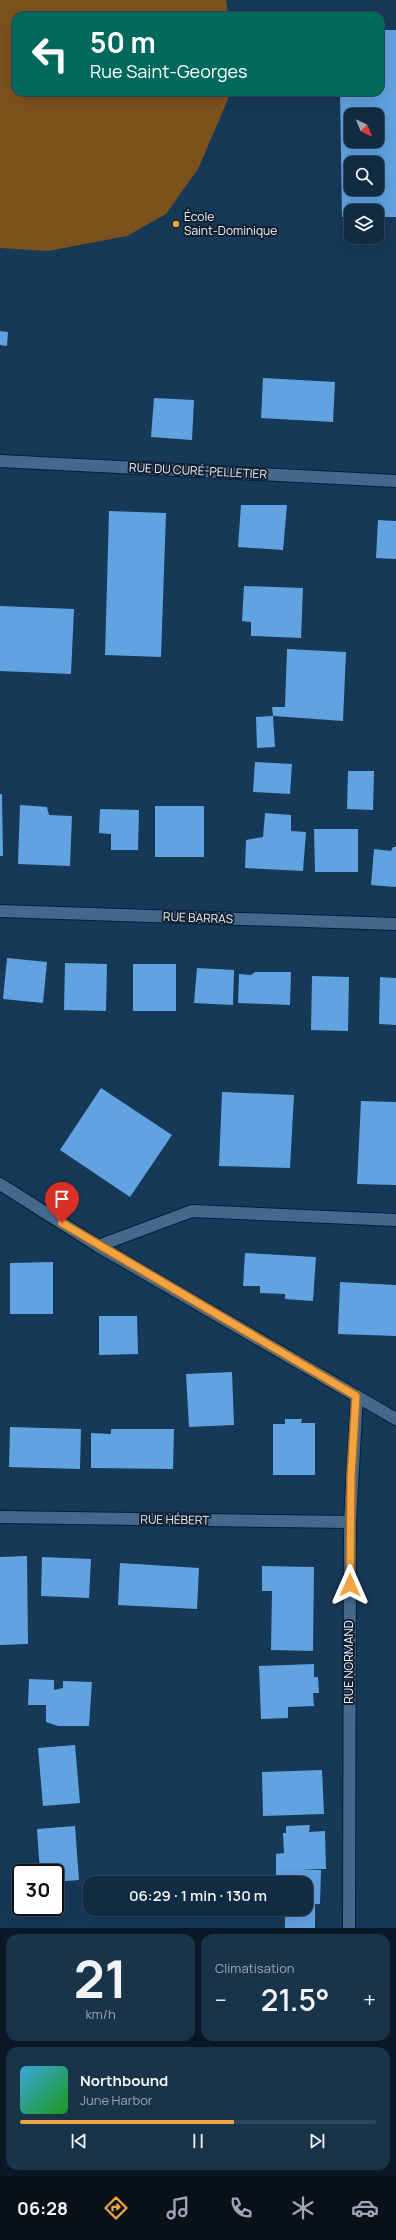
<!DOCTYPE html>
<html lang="fr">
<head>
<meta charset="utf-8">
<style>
  body { margin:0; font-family:Manrope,sans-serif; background:#193349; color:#f1f3f6; height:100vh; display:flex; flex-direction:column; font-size:15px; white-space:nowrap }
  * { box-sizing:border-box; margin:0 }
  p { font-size:13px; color:#9ca7b2 }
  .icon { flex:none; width:22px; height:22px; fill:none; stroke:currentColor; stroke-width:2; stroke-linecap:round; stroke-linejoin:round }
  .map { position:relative; height:1928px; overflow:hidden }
  .details { display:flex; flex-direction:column; gap:6px; padding:6px; background:#091824; flex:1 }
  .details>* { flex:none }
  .hud { position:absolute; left:12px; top:12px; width:372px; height:84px; border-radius:12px; box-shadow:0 4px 16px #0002,0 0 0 1px #30475b; background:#00695c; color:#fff; overflow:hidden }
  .needle { width:26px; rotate:137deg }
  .buttons { position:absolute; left:344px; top:108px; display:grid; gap:8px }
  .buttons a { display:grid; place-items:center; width:40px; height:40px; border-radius:8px; background:#102b42; box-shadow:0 4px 16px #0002,0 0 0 1px #30475b; font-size:20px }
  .speed { position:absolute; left:12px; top:1864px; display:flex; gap:8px; font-size:20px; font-weight:700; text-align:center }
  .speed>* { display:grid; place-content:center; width:52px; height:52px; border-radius:50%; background:#102b42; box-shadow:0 4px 16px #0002,0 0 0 1px #30475b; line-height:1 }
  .speed .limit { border:2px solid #111; border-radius:6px; background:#fff; color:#111 }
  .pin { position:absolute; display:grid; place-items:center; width:34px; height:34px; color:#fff; margin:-41px -17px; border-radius:50% 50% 50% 0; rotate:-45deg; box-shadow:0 0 4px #0007 }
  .pin .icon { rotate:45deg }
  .me { position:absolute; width:44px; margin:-22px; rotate:0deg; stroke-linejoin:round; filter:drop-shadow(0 0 3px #0008) }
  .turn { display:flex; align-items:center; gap:14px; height:84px; padding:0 12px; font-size:18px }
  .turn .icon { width:52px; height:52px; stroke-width:2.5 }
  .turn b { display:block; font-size:28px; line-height:34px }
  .big { font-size:30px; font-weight:600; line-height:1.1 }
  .details .tile { flex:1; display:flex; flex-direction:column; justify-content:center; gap:6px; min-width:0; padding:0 14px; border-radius:12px; background:#193349 }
  .details .dial { align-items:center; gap:0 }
  .dial b { font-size:52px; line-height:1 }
  .song { display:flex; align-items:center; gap:12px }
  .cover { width:48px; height:48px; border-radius:6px; background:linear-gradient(135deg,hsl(200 70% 55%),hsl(120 70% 35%)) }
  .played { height:4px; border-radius:2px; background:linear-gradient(90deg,#f3a442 60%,#30475b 60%) }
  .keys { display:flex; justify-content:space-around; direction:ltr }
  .heat { display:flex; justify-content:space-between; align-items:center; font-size:22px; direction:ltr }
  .details .tiles { flex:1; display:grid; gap:6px; grid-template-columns:1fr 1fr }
  .tile:last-child { grid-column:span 2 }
  .trip { position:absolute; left:83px; top:1876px; width:230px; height:40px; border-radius:12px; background:#102b42; box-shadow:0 4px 16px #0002,0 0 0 1px #30475b; font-weight:600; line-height:40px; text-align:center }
  .dock { display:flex; height:64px; justify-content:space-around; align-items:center; background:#06111a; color:#9ca7b2 }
  .dock .icon { width:28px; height:28px }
  .dock .active { color:#f3a442 }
  .dock b { font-size:18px; color:#f1f3f6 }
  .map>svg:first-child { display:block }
  .grass { fill:#7c511c }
  .building { fill:#61a2e0; fill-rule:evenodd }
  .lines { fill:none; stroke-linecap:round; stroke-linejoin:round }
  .lane-casing { stroke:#001f3c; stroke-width:14 }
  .street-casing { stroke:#001f3c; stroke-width:14 }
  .secondary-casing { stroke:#001f3c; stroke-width:14 }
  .lane { stroke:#45688b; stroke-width:12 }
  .street { stroke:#45688b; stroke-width:12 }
  .secondary { stroke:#45688b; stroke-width:12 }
  .route-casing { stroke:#9e6b2b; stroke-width:10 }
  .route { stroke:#f3a442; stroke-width:7 }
  .poi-dot { fill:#f3a442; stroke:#111f2e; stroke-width:1.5 }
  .labels { text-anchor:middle; stroke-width:4; stroke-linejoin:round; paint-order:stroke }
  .poi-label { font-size:12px; fill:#edf5fd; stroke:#111f2e; text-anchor:start }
  .street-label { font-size:12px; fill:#edf5fd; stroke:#111f2e }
</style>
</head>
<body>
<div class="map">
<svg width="396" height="1928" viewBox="0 0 396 1928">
  <rect width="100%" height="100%" fill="#163958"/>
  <!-- grass -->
  <path class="grass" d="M0,0H226L228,16H16V92H231L198,169L166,214L127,236L48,251L0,248Z"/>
  <!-- building -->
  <path class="building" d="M380,30H396V217H377V211H351V217H342L340,92H380ZM351,115H377V141H351ZM351,163H377V189H351Z
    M0,331L8,332L7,346L0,345Z
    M263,378L335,382L333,422L261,418Z
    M154,398L194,400L192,440L151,437Z
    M241,505H287L283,550L238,547Z
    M109,511L166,513L161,657L105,655Z
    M378,520L396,521V559L376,558Z
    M244,586L303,588L301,638L251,636V622L242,621Z
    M0,606L74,609L71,674L0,671Z
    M287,649L346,652L343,721L273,716L272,707H285Z
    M273,716L275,747L257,748L256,717Z
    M255,762L292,764L290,794L253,792Z
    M348,771H374L373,810L347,809Z
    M0,794H2L3,856H0Z
    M20,805L47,807L49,815L72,816L70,866L18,864Z
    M155,806H204V857H155Z
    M100,809L139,810L138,850H111V834L99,833Z
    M265,813L291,815V831L306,832L303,871L245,868L246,840L263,837Z
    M314,829H358V872H315Z
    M393,847H396V887L371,885L374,849L391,851Z
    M7,958L47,962L43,1003L3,999Z
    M65,963L107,964L106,1011L64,1010Z
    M133,964H176V1011H133Z
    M197,968L234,970L233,1005L194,1003Z
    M255,972H291L290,1005L238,1003L239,974L251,975Z
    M312,976L349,977L348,1031L311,1030Z
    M380,977L396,978V1025L379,1024Z
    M101,1088L172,1135L130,1197L60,1150Z
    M222,1092L294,1095L290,1168L219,1166Z
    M361,1101L396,1102V1185L357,1184Z
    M245,1253L316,1257L313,1301L285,1299V1294L260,1293V1286H243Z
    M53,1262V1314H10V1263Z
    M340,1282L396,1285V1336L338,1334Z
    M99,1316H137L138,1354L99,1355Z
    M232,1372L234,1425L189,1427L186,1374Z
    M285,1419H302L301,1423H315V1475H273V1424H285Z
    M10,1427L81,1429L80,1469L9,1467Z
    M111,1429H174L173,1469L91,1468V1433L111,1434Z
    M27,1556L28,1644L0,1645V1557Z
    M42,1557L91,1559L89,1598L41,1596Z
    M120,1563L199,1568L197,1609L118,1605Z
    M262,1566L314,1567L313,1651L271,1650L272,1591H262Z
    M314,1664V1677H318L319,1693H313L314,1706L288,1707V1718L261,1719L259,1666Z
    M29,1679L54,1680V1690L63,1688V1681L92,1682L89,1726H58L46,1722V1705H28Z
    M75,1745L80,1803L43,1806L38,1748Z
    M322,1770L324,1814L263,1816L262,1772Z
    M310,1825L309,1832L325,1831L326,1869H300L321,1870L320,1904H315V1928H285V1909H306V1883H276V1854L284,1853L283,1833H286V1826Z
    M75,1826L79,1880L55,1882V1873H40L37,1829Z"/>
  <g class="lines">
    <defs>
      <path id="lane" d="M98,1246L192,1211L396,1220"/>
      <path id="street" d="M0,461L396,481
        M0,911L396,924
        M0,1517L350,1522
        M349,1928L350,1522L357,1396"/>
      <path id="secondary" d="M0,1184L98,1246L396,1419"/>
    </defs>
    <!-- lane casing -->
    <use href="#lane" class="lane-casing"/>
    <!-- street casing -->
    <use href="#street" class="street-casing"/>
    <!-- secondary casing -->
    <use href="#secondary" class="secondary-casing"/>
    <!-- lane -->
    <use href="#lane" class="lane"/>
    <!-- street -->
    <use href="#street" class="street"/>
    <!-- secondary -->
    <use href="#secondary" class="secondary"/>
  </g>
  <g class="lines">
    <defs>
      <path id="route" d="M62,1223L356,1396L351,1477L350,1585"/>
    </defs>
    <!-- route casing -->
    <use href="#route" class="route-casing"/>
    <!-- route -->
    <use href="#route" class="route"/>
  </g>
  <!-- markers -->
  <circle class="poi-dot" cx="176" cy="224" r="4"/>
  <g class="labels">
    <!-- poi labels -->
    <g class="poi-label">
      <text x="184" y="221">École<tspan x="184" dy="14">Saint-Dominique</tspan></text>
    </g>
    <!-- street labels -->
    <g class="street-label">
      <text transform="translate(198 471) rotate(3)" y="4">RUE DU CURÉ-PELLETIER</text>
      <text transform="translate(198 918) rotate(2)" y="4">RUE BARRAS</text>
      <text transform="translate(175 1520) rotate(1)" y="4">RUE HÉBERT</text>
      <text transform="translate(349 1662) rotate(-90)" y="4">RUE NORMAND</text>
    </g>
  </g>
</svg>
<div class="buttons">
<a><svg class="needle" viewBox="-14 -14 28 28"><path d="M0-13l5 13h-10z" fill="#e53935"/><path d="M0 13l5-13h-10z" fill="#9ca7b2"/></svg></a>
<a><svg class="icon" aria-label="search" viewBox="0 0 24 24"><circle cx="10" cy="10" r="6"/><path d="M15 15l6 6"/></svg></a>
<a><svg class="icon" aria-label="layers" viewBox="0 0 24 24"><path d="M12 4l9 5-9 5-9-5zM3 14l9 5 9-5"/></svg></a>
</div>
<div class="speed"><div class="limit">30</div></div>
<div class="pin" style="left:62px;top:1223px;background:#d93025"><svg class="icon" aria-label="arrive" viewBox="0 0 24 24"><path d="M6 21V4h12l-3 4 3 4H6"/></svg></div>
<svg class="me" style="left:350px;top:1585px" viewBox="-20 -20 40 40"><path d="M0-17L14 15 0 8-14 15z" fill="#f3a442" stroke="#fff" stroke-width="4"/></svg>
<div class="trip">06:29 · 1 min · 130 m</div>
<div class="hud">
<div class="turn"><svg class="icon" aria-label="left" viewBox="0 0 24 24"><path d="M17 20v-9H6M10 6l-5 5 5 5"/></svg><div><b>50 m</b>Rue Saint-Georges</div></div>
</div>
</div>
<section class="details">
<div class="tiles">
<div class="tile dial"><b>21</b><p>km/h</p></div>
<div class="tile"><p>Climatisation</p>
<div class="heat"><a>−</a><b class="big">21.5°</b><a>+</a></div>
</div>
<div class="tile">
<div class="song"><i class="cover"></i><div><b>Northbound</b><p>June Harbor</p></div></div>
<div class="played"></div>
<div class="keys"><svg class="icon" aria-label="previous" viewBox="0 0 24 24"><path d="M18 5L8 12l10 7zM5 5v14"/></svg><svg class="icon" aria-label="pause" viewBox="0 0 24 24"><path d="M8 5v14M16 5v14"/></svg><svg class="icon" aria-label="next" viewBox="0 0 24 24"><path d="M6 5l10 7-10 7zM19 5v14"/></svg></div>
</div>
</div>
</section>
<nav class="dock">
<b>06:28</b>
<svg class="icon active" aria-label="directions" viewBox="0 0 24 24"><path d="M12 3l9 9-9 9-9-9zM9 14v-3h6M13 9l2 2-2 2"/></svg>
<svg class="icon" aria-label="music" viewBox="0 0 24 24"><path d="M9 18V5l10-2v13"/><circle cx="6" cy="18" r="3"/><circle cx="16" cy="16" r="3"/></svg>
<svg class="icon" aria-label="phone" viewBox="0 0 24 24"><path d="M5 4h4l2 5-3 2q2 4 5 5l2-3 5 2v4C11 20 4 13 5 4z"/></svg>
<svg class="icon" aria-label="climate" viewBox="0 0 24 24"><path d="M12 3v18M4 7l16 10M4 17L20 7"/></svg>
<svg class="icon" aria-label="car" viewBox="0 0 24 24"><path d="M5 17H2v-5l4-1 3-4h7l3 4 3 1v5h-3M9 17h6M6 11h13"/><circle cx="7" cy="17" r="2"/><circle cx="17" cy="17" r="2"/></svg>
</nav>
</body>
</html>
